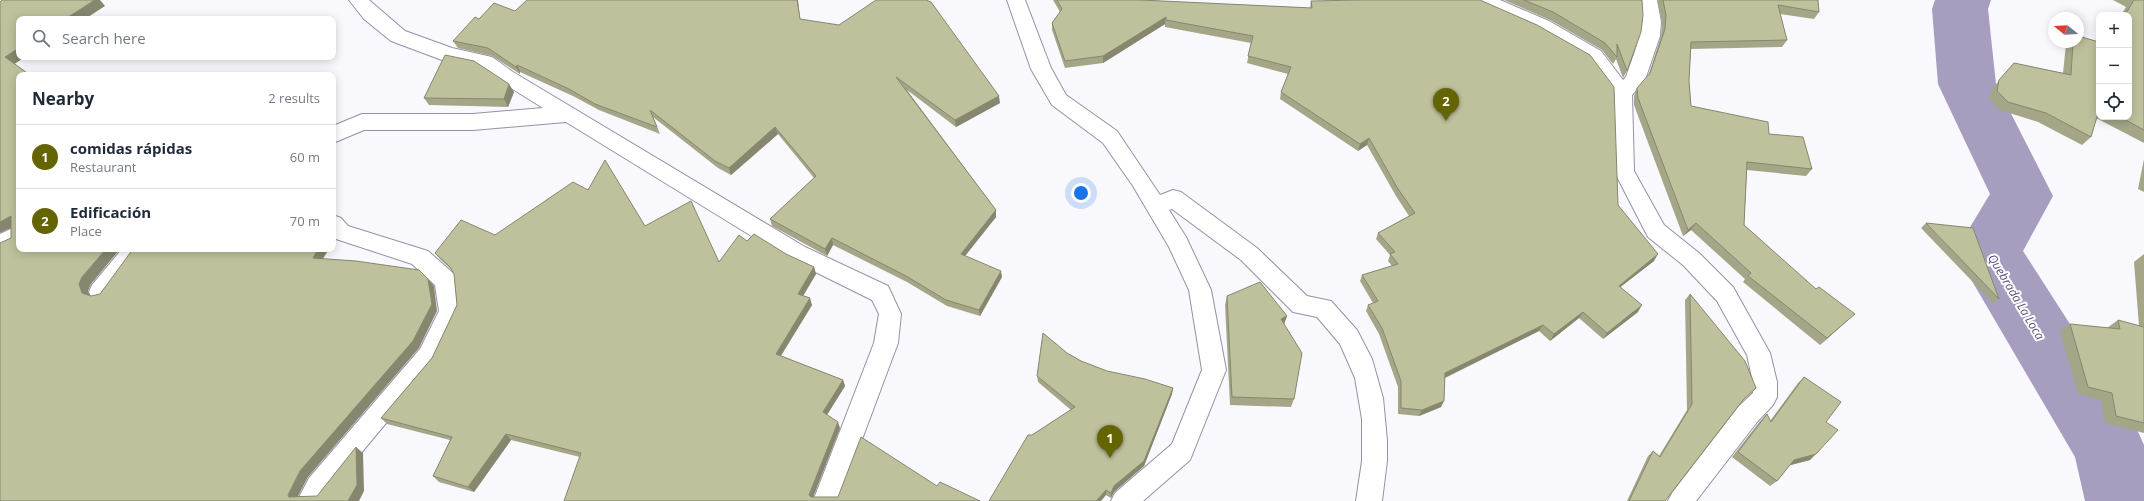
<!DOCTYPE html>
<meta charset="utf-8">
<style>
body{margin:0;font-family:"Open Sans",sans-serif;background:#f2f2f3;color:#1f2937}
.controls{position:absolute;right:12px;top:12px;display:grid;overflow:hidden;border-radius:8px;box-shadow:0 2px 10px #0003}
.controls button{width:36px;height:36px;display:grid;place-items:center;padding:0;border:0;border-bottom:1px solid #e0e1e3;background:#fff;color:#1f2937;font:20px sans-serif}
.compass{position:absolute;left:2048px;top:12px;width:36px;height:36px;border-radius:50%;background:#fff;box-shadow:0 2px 10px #0003;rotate:288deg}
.you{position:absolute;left:1081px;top:193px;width:14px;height:14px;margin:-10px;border:3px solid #fff;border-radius:50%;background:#1a73e8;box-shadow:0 0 0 6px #1a73e833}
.badge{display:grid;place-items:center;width:26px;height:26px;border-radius:50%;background:#646500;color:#fff;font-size:13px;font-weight:700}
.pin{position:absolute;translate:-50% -33px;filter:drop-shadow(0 1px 2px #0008)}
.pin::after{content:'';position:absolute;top:21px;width:14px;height:12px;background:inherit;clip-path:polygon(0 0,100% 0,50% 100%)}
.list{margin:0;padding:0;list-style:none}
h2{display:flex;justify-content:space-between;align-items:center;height:52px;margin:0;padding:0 16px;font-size:17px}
h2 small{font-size:13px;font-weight:400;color:#747a83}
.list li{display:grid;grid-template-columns:26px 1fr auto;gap:12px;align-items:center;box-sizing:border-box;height:64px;padding:0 16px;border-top:1px solid #e0e1e3}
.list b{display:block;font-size:15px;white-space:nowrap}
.list p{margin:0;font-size:13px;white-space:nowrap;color:#747a83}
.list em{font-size:13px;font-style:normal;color:#747a83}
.icon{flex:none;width:22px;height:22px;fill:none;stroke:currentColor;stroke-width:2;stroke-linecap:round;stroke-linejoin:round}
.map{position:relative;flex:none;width:2144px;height:501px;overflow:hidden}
.search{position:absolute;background:#fff;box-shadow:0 2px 10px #0003;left:16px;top:16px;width:320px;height:44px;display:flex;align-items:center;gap:10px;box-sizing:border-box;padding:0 14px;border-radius:8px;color:#747a83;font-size:15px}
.panel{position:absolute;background:#fff;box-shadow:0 2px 10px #0003;left:16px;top:72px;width:320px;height:180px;border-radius:8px}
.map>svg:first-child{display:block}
</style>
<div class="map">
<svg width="2144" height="501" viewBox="0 0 2144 501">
<rect width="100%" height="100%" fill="#f9f8fd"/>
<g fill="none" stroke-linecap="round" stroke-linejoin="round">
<polygon fill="#a79dbf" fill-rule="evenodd" points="1935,0 1991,0 1988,9 1996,84 2053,196 2023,251 2135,425 2144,445 2144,501 2085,501 2075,457 1955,252 1990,194 1938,84 1932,9"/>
<g stroke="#9690a6" stroke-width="2">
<g id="minor">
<polygon points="349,0 369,0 405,31 452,48 492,57 513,72 805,247 888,286 901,314 898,343 839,501 813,501 874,343 879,314 872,300 789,259 566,122 473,130 364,130 333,143 333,126 362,114 473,114 543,108 479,68 442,60 391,41 364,19"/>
<polygon points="1007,0 1025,0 1051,68 1066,95 1117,131 1160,195 1173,190 1181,192 1257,248 1307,296 1331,301 1357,330 1372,359 1383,398 1387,440 1387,461 1382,501 1356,501 1362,461 1362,419 1355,378 1340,344 1317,317 1293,312 1241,260 1172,209 1169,210 1186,237 1211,290 1226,370 1190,460 1143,501 1111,501 1115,493 1172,444 1202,370 1189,290 1169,247 1133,186 1103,143 1052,105 1031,69"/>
<path d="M1474,0h26l49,21 52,30 22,29 3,-3c11,-32 17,-42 13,-77h18l4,22 -1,14 -15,44 -13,15 2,76 30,54 35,28 34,34 37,66 7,29v15l-4,8 -16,17 -61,79h-28l4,-8 67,-87 14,-13v-11l-6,-27 -30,-54 -34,-36 -35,-28 -34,-66 -2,-77 -25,-33 -52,-30 -59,-26z"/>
<polygon points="333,215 341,218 348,226 428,251 454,274 457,281 461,311 436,363 327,494 323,501 297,501 309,478 420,349 439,311 435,285 412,264 333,238"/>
<polygon points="19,225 19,244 0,253 0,234"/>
<polygon points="122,249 146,249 108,299 100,301 92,299 89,292 92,285"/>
</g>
</g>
<use href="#minor" fill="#fff" fill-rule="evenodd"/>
</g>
<g fill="#a4a687">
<polygon points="1053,0 1141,0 1310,8 1311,1 1618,205 1654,261 1620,287 1638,312 1603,339 1579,318 1550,341 1539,331 1445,378 1441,407 1419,416 1398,414 1398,387 1379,334 1366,311 1368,305 1373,303 1360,281 1362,275 1392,266 1388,261 1390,255 1376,239 1378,233 1409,216 1396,196 1367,145 1358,151 1280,99 1281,92 1288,74 1247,63 1251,43 1165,27 1165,24 1103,63 1065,68 1052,30 1052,23 1060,12"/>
<polygon points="1504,0 1642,0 1627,71 1623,78 1616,59 1613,64 1602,50 1550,20"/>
<polygon points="1657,0 1818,0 1819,12 1814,19 1780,14 1787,40 1782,47 1691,49 1689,81 1691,106 1769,134 1812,169 1806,176 1747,170 1744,225 1848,320 1820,345 1743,282 1745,279 1691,230 1683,236 1634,105 1634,96 1637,88 1648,77 1661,36 1662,22"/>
<polygon points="2113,0 2144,0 2144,143 2096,118 2091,137 2082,145 2038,122 2000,110 1989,99 1992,89 2014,63 2063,73 2066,44 2067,42 2099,42 2099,117 2129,117 2129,15 2121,15 2126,7"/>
<polygon points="515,11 801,19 1000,103 956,127 907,90 996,210 996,217 965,256 1002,277 980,316 947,306 907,282 833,245 827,256 772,226 770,219 814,178 778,134 731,175 718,168 653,117 660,134 599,110 573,96 520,72 520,74 492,56 458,48 453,41 479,19"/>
<polygon points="514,92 508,107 429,105 424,98"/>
<polygon points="2144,159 2144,192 2138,189"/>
<polygon points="1926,223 1999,299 1993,303 1921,228"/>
<polygon points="645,226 719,262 747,241 786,254 814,267 816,274 803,296 812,305 781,356 843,380 845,386 827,415 840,428 813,497 838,497 937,486 980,501 564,501 580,457 511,440 474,492 439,482 433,476 450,440 387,424 381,418 432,358 457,305 454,274 452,270 440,259 435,253 495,235"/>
<polygon points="2144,254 2144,433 2105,423 2101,400 2078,394 2060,331 2070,324 2107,328 2118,320 2139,326 2134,262"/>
<polygon points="1690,294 1756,388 1742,401 1665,501 1627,501 1648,456 1653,451 1659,456 1687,410 1685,300"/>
<polygon points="1227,296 1287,316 1284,324 1294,399 1291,407 1230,405 1225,305"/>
<polygon points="1067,353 1081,361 1107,371 1173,388 1172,394 1144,466 1114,492 1111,498 1106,495 1032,435 1071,410 1038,382 1037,376"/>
<polygon points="1804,377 1826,422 1810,460 1790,465 1777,481 1770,486 1732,457 1761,420 1767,414 1770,421 1798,383"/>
</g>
<g fill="#86876e">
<polygon points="95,0 100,0 105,6 85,19 65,19"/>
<polygon points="797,0 798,0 801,26 800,19"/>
<polygon points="1166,17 1165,24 1103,63 1103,56"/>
<polygon points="19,48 19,57 25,57 13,65 5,57"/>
<polygon points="517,65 520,72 520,74 516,67"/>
<polygon points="509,84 514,92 508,107 504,99"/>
<polygon points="999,96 1000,103 956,127 955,120"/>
<polygon points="775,127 778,134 731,175 729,168"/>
<polygon points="1369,138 1367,145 1358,151 1360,144"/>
<polygon points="996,210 996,217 961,261 961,254"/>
<polygon points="11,216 19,224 0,233 0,222"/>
<polygon points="1696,223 1691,230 1683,236 1688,230"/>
<polygon points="832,238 833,245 827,256 825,249"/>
<polygon points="106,249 120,249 91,284 88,291 91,300 82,293 79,284 82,277"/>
<polygon points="318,249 329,249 319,265 313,258"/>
<polygon points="1658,254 1654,261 1614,292 1619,286"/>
<polygon points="814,267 816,274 800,301 798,294"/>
<polygon points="1001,271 1002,277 980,316 979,310"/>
<polygon points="428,279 434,286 437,311 419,348 308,477 296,500 289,497 288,495 300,471"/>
<polygon points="810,298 812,305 778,360 776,354"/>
<polygon points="1642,305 1638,312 1603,339 1607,333"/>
<polygon points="1583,312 1579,318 1550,341 1554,334"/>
<polygon points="1855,314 1848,320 1820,345 1827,338"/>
<polygon points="1287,316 1284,324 1278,327 1281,319"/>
<polygon points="1543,325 1539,331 1442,379 1445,373"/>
<polygon points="843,380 845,386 825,418 823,412"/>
<polygon points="1173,388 1172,394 1144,466 1114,492 1111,498 1111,493 1114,486"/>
<polygon points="1444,401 1441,407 1419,416 1422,410"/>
<polygon points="838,422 840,428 812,500 809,495"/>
<polygon points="506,434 511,440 474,492 468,487"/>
<polygon points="356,447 363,453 364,491 359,501 348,501"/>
<polygon points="1816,454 1810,460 1787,466 1794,460"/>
<polygon points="1106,490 1106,495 1101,501 1096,501"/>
</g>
<g fill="#bfc19d" stroke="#86876e">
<polygon points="2,0 95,0 65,19 19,19 19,48 5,57 30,75 19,75 19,249 106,249 82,277 79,284 82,293 91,296 100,294 133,249 318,249 313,258 356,261 419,270 428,279 432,304 413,341 300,471 288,495 289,497 317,496 356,447 357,485 348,501 0,501 0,243 11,238 11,216 0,222 0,2"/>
<polygon points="527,0 797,0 800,19 839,25 876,0 926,0 931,2 999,96 955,120 896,77 996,210 961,254 1001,271 979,310 946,300 906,276 832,238 825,249 770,219 816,176 775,127 729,168 715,161 650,110 657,127 595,104 569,89 517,65 516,67 488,48 453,41 475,17 479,19 494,3 515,11"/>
<polygon points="1057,0 1141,0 1312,8 1311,1 1360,0 1480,0 1537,25 1590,55 1614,87 1618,205 1658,254 1619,286 1642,305 1607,333 1583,312 1554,334 1543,325 1445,373 1444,401 1422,410 1401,408 1401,381 1382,328 1368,305 1378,301 1362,275 1398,264 1390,254 1395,252 1378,233 1415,213 1398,189 1369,138 1360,144 1281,92 1291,67 1248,56 1253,36 1166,20 1166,17 1103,56 1065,61 1052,23 1062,9"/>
<polygon points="1524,0 1642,0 1643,15 1641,32 1627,71 1617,44 1617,57 1605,43 1553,12"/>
<polygon points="1663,0 1818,0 1819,12 1778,5 1787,40 1691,42 1689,81 1691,106 1768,122 1769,134 1803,137 1812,169 1747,162 1744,225 1816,289 1819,287 1855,314 1827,338 1748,276 1751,273 1696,223 1688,230 1638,98 1637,88 1650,73 1665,29 1666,15"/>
<polygon points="2134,0 2144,0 2144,130 2120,117 2129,117 2129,15 2125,15"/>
<polygon points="2078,36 2099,42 2099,110 2091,137 2046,113 2008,102 1997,91 1999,80 2014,63 2071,75 2073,42 2078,42"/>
<polygon points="445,55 474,61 509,84 504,99 424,98"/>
<polygon points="605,160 645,226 691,201 719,262 739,235 747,241 754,234 786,254 814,267 798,294 810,298 776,354 843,380 823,412 838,422 809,495 811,497 838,497 861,437 937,486 940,482 980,501 564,501 581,453 506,434 468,487 433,476 452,437 381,418 432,358 457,305 454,274 450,267 435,253 461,220 495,235 573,182 588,190"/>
<polygon points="1926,223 1973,228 1999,299"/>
<polygon points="1260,282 1287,316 1281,319 1302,353 1294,399 1232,397 1227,296"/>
<polygon points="1690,294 1745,361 1756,388 1743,400 1665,501 1629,501 1653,451 1660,457 1692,404"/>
<polygon points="2118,320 2144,327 2144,423 2116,416 2112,393 2088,387 2070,324 2120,329"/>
<polygon points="1043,333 1067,353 1081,361 1107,371 1145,379 1173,388 1144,461 1114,486 1111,493 1106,490 1096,501 989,501 1028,435 1032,435 1075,407 1037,376"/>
<polygon points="1804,377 1841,402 1826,422 1838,430 1816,454 1794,460 1777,481 1738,452 1767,414 1771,422"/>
</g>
<g text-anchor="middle" stroke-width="4" stroke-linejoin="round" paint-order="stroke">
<g font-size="12" font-style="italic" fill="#5c4c7d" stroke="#fff">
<text transform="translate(2016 297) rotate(59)" y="4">Quebrada La Loca</text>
</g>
</g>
</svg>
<div class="controls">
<button>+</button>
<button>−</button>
<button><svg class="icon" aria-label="locate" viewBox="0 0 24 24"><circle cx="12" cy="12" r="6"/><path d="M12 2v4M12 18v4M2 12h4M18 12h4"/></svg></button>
</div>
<svg class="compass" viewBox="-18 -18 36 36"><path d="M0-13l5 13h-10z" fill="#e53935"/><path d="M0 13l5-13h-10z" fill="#747a83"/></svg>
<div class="you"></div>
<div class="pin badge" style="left:1110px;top:458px">1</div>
<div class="pin badge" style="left:1446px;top:121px">2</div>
<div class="search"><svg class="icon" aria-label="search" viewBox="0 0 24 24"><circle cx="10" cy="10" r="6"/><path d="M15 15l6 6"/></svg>Search here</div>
<section class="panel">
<h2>Nearby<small>2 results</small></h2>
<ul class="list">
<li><span class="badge">1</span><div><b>comidas rápidas</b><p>Restaurant</p></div><em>60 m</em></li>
<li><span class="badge">2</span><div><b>Edificación</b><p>Place</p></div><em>70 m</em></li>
</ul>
</section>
</div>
